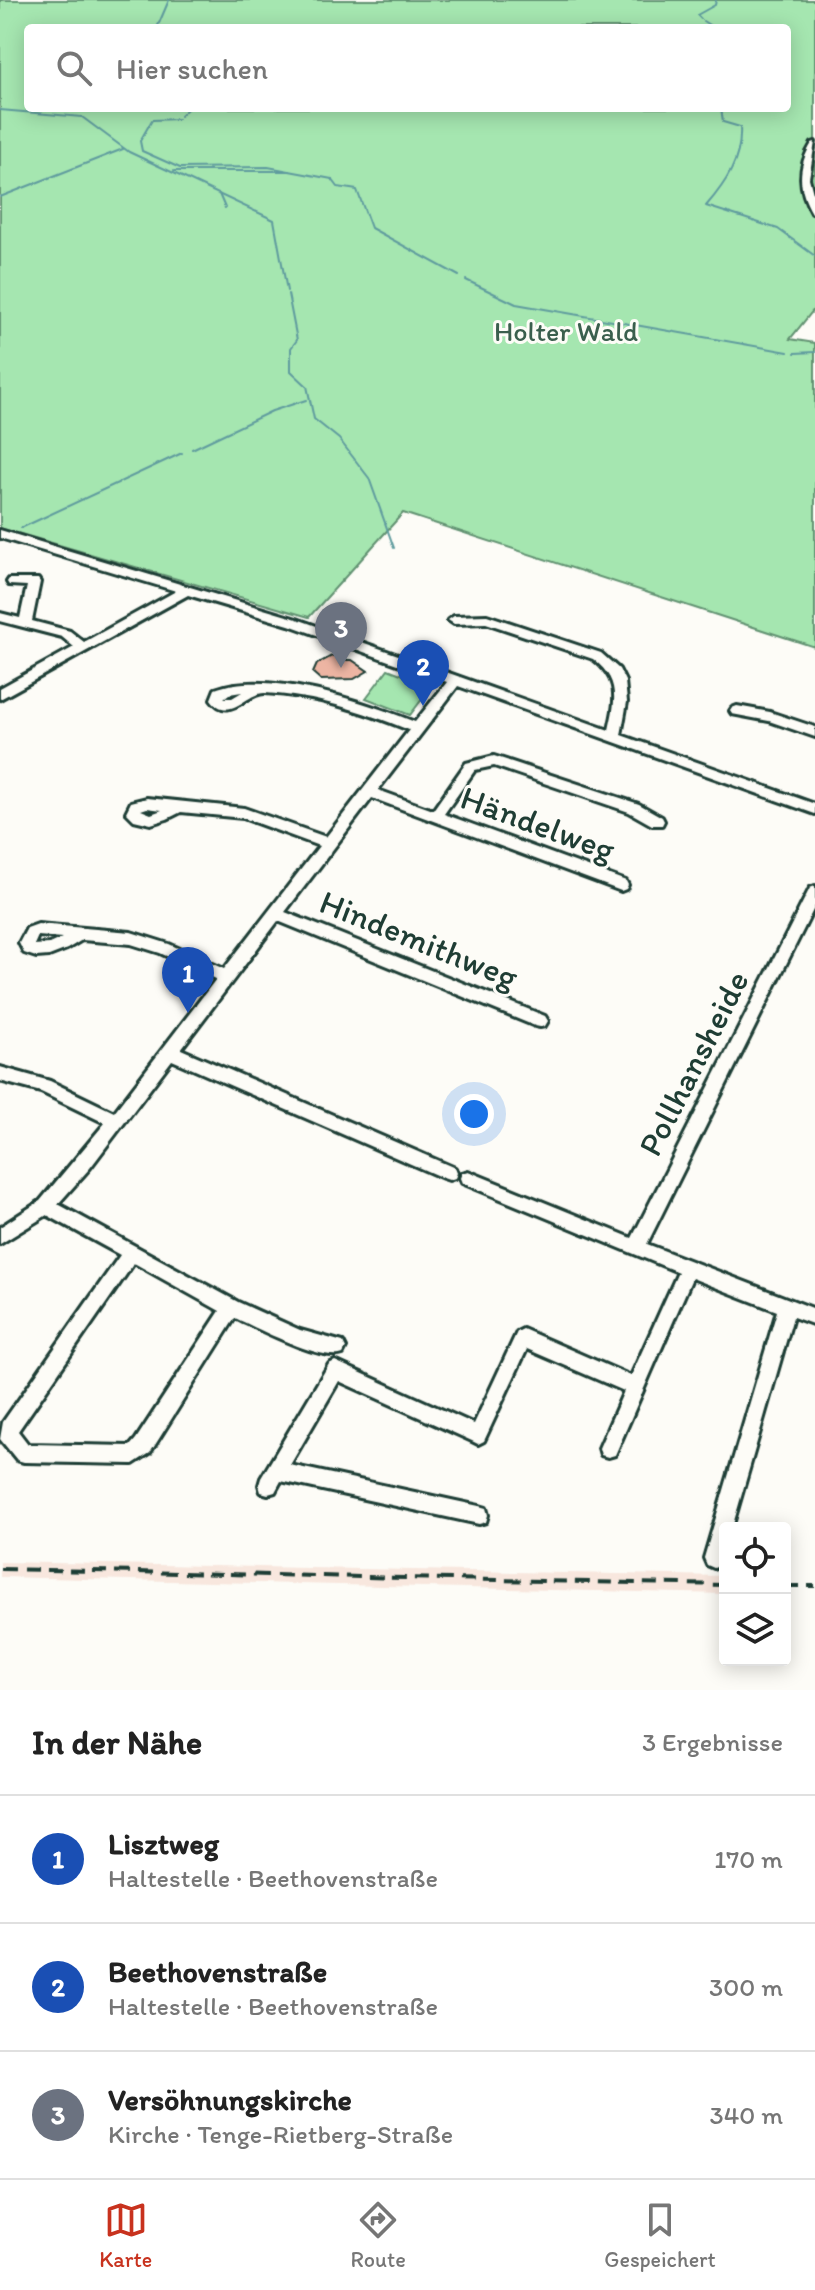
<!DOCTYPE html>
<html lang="de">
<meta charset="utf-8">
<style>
body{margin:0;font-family:Itim,sans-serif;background:#f2f2f2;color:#222}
.controls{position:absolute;right:24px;bottom:24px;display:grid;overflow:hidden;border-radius:8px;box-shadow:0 4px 20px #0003}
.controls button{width:72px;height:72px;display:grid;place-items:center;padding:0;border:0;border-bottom:2px solid #e0e0e0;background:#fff;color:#222;font:40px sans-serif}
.you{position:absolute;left:474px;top:1114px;width:28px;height:28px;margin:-20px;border:6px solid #fff;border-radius:50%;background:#1a73e8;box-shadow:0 0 0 12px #1a73e833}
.badge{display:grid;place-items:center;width:52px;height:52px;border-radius:50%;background:#c8321e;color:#fff;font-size:26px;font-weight:700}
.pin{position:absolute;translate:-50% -66px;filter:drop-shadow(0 2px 4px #0008)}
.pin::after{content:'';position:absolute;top:42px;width:28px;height:24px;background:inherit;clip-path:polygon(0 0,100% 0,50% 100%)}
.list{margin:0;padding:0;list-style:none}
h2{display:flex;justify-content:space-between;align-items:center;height:104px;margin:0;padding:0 32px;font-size:34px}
h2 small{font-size:26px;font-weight:400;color:#767676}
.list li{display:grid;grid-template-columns:52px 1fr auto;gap:24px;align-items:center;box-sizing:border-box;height:128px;padding:0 32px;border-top:2px solid #e0e0e0}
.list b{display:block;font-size:30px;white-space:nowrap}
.list p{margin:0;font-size:26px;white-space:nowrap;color:#767676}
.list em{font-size:26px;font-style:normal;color:#767676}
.icon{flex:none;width:44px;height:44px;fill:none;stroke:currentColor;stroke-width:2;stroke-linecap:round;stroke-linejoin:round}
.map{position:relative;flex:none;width:815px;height:1690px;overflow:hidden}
.search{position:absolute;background:#fff;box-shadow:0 4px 20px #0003;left:24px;right:24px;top:24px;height:88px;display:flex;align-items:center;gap:20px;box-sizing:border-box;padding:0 28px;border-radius:8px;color:#767676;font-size:30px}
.sheet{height:488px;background:#fff}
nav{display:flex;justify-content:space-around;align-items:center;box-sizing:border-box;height:112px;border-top:2px solid #e0e0e0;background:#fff;font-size:22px;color:#767676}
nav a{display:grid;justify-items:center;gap:4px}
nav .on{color:#c8321e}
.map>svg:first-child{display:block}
</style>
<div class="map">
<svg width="815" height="1690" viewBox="0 0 815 1690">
<rect width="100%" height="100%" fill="#fdfcf7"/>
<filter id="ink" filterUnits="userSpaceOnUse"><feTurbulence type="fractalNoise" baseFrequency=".0125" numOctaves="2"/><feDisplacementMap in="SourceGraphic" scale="16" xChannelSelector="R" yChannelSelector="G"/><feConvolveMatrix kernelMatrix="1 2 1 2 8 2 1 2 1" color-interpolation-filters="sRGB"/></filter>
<g filter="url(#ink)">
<polygon fill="#f8e7de" points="0,1562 725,1576 725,1594 0,1577"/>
<g fill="#a5e6b0" stroke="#629272" stroke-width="2" fill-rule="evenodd">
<path d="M0,0h815v308l-25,31 25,4v304l-412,-134 -94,104 -309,-89zM28,28h759v80h-759z"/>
<polygon points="388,669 432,686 410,715 366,698"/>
</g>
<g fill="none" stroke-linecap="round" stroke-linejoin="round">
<g stroke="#5f9b9e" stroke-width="2">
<polyline points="701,19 697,15 715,5 716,0"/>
<polyline points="703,21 714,28"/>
<polyline points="157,28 169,0"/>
<path d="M721,108l2,14 17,5c2,32 -14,56 -34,79l72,23 37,27"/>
<polyline points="0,110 82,117 129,152 274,220 287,291"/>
<polyline points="180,116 188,108"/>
<polyline points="178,119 152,120 140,141 142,151 180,168 268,167 332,179 338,187 357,190 371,228 459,276"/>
<polyline points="174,171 290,171"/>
<polyline points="219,194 225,208"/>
<polyline points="0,197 123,149"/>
<polyline points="466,280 516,304 788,352"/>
<polyline points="288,294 297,340 291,348 291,371 307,386 314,419 339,439 369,478 394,548"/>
<polyline points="795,353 815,352"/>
<polyline points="192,449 272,411 306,400"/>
<polyline points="21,528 182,453"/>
</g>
</g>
<polygon fill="#edb5a3" stroke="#1f3d34" stroke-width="2" points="339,652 340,660 352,660 368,671 354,679 321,680 313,673 317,664"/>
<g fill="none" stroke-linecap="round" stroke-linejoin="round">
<g stroke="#1f3d34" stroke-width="6">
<g id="minor">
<path d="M815,142l-6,36 6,23v13l-3,-1c-14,-24 -15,-46 0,-70z"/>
<path d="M0,530l297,89 312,111c7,-31 11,-50 -16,-71l-107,-36 -32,1 -6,-4 6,-4 33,-1 114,38 18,16 6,12 2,21 -6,33 194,69v10l-357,-128 -80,104 55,20 33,-47 28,-7 145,48 23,13 2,4 -2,4h-10l-23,-13 -135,-46 -19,4 -31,44 182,67 2,4 -2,4 -5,2 -249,-93 -87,114 260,104 3,5 -3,5 -5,1 -5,-1 -257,-105 -97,128 274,119 2,5 -2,5 -6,2 -6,-2 -271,-118 -82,108 -32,36 180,98 62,28 43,12 3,6 -3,6c-21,8 -86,-26 -108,-36l-85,135 -17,11 -109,-2 -7,-2 -17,-21 3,-17 117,-167 -73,-40 -47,29v-17l40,-26 65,-78 -64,-31 -41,-11v-14l50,14 64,31 102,-133 -56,-26 -29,-9 -49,-4 -15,9 -18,7 -13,1 -12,-4 -5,-10 8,-15 11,-4 93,8 38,12 55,25 95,-123 -76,-28 -62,-6 -14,7 -16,5 -17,-4 -8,-8 5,-10 16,-4 97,10 82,29 83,-107c-47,-19 -93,-34 -144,-37 -18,-1 -36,31 -54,6l4,-10c53,-20 150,13 200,33l32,-40 -158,-57 -101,-30 -188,104v-11l74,-41 -12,-10 -62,-16v-8l20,5 7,-32 -18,-1 -2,-3 2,-3h29l2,3 -8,39 38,10 14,11 92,-51 -176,-53zM242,692l-10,6h-8l5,-4zM147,808l15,2 -11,4 -10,-4zM38,936l24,2 -13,6 -15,1zM134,1263l86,48 -84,128 -6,7 -102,-2 -10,-13z"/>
<polygon points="737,706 770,712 815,727 815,737 769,721 732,714 730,711 732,708"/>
<polygon points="815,886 815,906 647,1244 815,1309 815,1325 793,1317 732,1528 725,1528 725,1553 721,1565 714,1568 707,1565 704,1558 777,1311 692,1278 615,1455 608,1457 601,1455 599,1448 624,1391 527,1349 484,1441 478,1444 472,1441 339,1381 290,1465 479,1506 486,1508 488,1515 486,1522 479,1524 281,1481 275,1492 268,1494 261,1492 259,1485 261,1478 329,1364 335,1361 474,1424 517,1332 523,1329 631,1376 678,1272 462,1183 460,1178 462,1173 468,1171 632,1238 808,892 810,888"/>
</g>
</g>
<use href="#minor" fill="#fdfcf7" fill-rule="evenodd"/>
<g stroke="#1f3d34" stroke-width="4" stroke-dasharray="15 8" stroke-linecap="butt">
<polyline points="0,1569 725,1585"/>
<polyline points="785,1586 815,1586"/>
</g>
</g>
</g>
<g text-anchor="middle" stroke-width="6" stroke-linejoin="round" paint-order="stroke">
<g font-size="28" fill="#3a5f4d" stroke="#fdfcf7">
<text x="566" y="341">Holter Wald</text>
</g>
<g font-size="34" fill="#1f3d34" stroke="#fdfcf7">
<text transform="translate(538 823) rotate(20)" y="12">Händelweg</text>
<text transform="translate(419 939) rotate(22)" y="12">Hindemithweg</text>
<text transform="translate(693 1063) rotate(-63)" y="12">Pollhansheide</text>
</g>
</g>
</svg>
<div class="controls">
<button><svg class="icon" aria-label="locate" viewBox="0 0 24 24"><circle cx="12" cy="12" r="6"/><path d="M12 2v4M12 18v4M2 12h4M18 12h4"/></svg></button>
<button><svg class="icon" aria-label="layers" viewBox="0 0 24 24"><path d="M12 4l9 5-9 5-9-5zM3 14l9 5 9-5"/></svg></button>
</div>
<div class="you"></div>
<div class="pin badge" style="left:188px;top:1013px;background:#1a4fb4">1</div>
<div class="pin badge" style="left:423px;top:706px;background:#1a4fb4">2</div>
<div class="pin badge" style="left:341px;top:668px;background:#6b7280">3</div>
<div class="search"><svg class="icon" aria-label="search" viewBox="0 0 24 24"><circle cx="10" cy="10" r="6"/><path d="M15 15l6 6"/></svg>Hier suchen</div>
</div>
<section class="sheet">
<h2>In der Nähe<small>3 Ergebnisse</small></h2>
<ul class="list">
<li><span class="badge" style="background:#1a4fb4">1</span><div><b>Lisztweg</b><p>Haltestelle · Beethovenstraße</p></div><em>170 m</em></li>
<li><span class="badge" style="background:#1a4fb4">2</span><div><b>Beethovenstraße</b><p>Haltestelle · Beethovenstraße</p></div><em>300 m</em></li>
<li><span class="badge" style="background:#6b7280">3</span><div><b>Versöhnungskirche</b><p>Kirche · Tenge-Rietberg-Straße</p></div><em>340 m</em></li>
</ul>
</section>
<nav>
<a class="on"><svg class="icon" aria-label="map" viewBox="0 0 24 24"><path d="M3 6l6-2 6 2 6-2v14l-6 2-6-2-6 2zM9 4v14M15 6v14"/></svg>Karte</a>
<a><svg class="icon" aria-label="directions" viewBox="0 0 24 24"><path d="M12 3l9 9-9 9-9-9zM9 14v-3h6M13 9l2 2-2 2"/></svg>Route</a>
<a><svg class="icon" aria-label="saved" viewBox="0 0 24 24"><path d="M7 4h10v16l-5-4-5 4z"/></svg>Gespeichert</a>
</nav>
